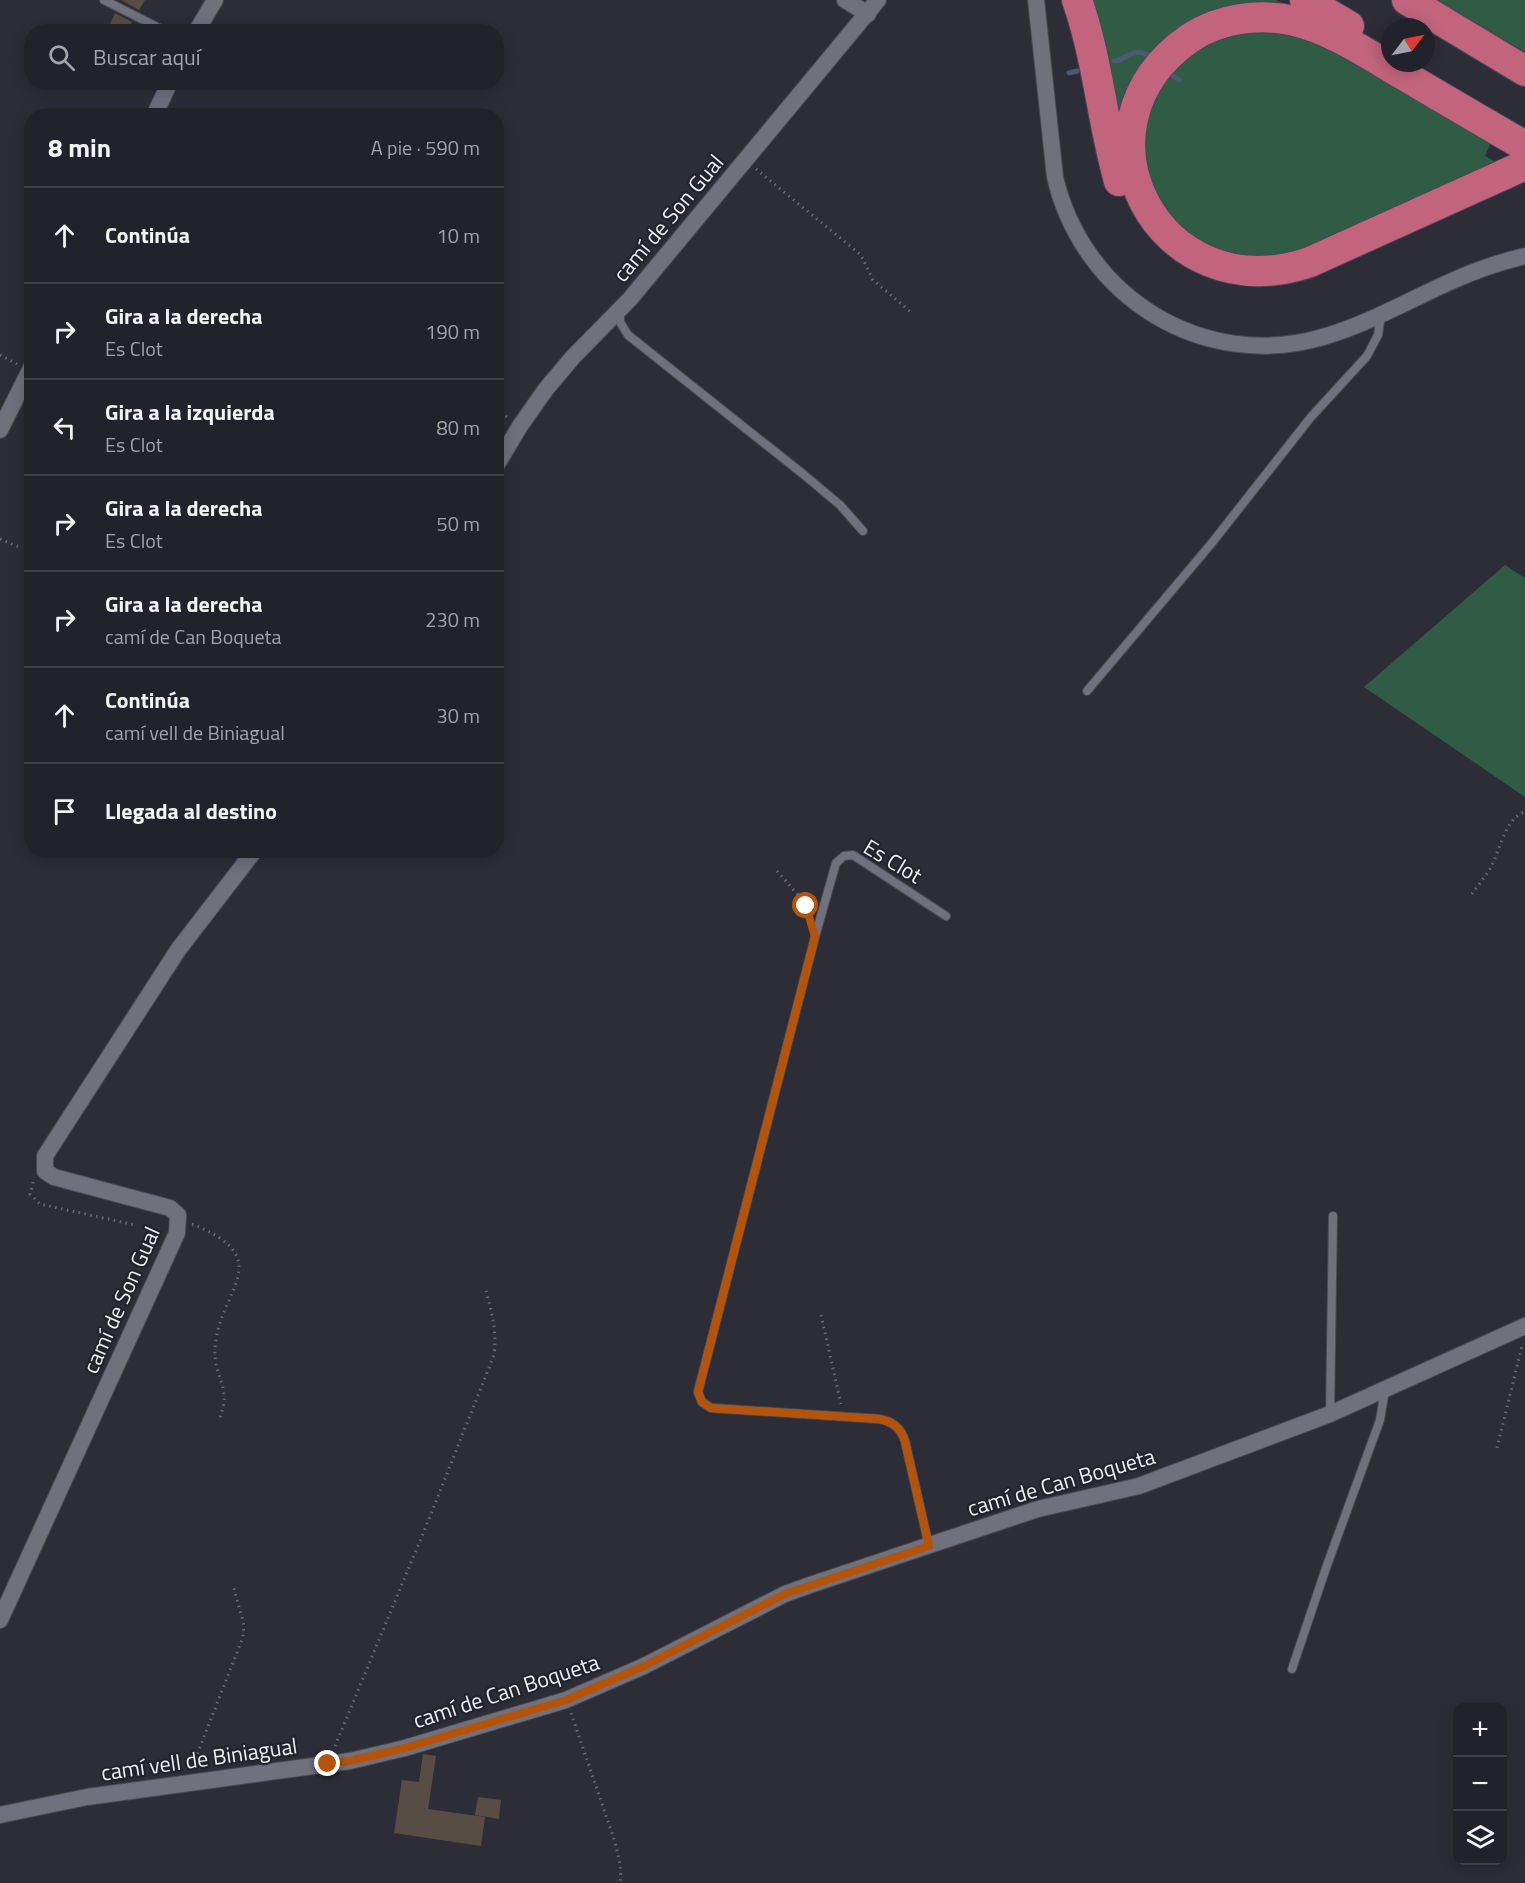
<!DOCTYPE html>
<html lang="es">
<meta charset="utf-8">
<style>
body{margin:0;font-family:"Titillium Web",sans-serif;background:#2e2f36;color:#f1f3f6}
.controls{position:absolute;right:18px;bottom:18px;display:grid;overflow:hidden;border-radius:12px;box-shadow:0 3px 15px #0003}
.controls button{width:54px;height:54px;display:grid;place-items:center;padding:0;border:0;border-bottom:2px solid #3f3f47;background:#22222a;color:#f1f3f6;font:30px sans-serif}
.compass{position:absolute;left:1381px;top:18px;width:54px;height:54px;border-radius:50%;background:#22222a;box-shadow:0 3px 15px #0003;rotate:58deg}
.stop{position:absolute;width:18px;height:18px;margin:-14px;border:4px solid #b45309;border-radius:50%;background:#fff}
.stop.end{background:#b45309;border-color:#fff;box-shadow:0 2px 6px #0008}
.list{margin:0;padding:0;list-style:none}
h2{display:flex;justify-content:space-between;align-items:center;height:78px;margin:0;padding:0 24px;font-size:26px}
h2 small{font-size:20px;font-weight:400;color:#a2a4a8}
.list li{display:grid;grid-template-columns:39px 1fr auto;gap:18px;align-items:center;box-sizing:border-box;height:96px;padding:0 24px;border-top:2px solid #3f3f47}
.list b{display:block;font-size:22px;white-space:nowrap}
.list p{margin:0;font-size:20px;white-space:nowrap;color:#a2a4a8}
.list em{font-size:20px;font-style:normal;color:#a2a4a8}
.icon{flex:none;width:33px;height:33px;fill:none;stroke:currentColor;stroke-width:2;stroke-linecap:round;stroke-linejoin:round}
.map{position:relative;flex:none;width:1525px;height:1883px;overflow:hidden}
.search{position:absolute;background:#22222a;box-shadow:0 3px 15px #0003;left:24px;top:24px;width:480px;height:66px;display:flex;align-items:center;gap:15px;box-sizing:border-box;padding:0 21px;border-radius:24px;color:#a2a4a8;font-size:22px}
.panel{position:absolute;background:#22222a;box-shadow:0 3px 15px #0003;left:24px;top:108px;width:480px;height:750px;border-radius:24px}
.map>svg:first-child{display:block}
</style>
<div class="map">
<svg width="1525" height="1883" viewBox="0 0 1525 1883">
<rect width="100%" height="100%" fill="#2d2d38"/>
<g fill="#305b45">
<polygon points="1089,0 1276,0 1291,8 1228,11 1122,133"/>
<polygon points="1437,0 1525,0 1525,52"/>
<polygon points="1272,30 1316,41 1491,142 1485,156 1501,165 1320,249 1255,264 1186,239 1150,183 1143,143 1152,101 1176,64 1223,35"/>
<polygon points="1505,565 1525,578 1525,797 1364,687"/>
</g>
<g fill="none" stroke-linecap="round" stroke-linejoin="round">
<g stroke="#4c5a71" stroke-width="5">
<path d="M1114,61c14,-2 19,-14 34,-6"/>
<polyline points="1069,73 1077,71"/>
<polyline points="1172,75 1179,80"/>
</g>
</g>
<g fill="#574d44">
<polygon points="121,0 145,0 139,10"/>
<polygon points="115,13 132,22 127,32 106,32"/>
<polygon points="423,1754 436,1756 428,1809 485,1817 481,1846 394,1833 402,1780 419,1782"/>
<polygon points="478,1797 501,1800 499,1819 475,1815"/>
</g>
<g fill="none" stroke-linecap="round" stroke-linejoin="round">
<g stroke="#494952" stroke-width="10">
<g id="lane">
<polyline points="104,0 167,32"/>
<polyline points="620,311 620,322 628,335 803,474 840,505 863,531"/>
<polyline points="1087,691 1211,544 1311,417 1367,356 1378,335 1381,315"/>
<polyline points="1330,1414 1333,1216"/>
<path d="M929,1546l-24,-105c-4,-13 -13,-20 -26,-22l-168,-11 -9,-6 -4,-10 117,-455 21,-74 8,-7 9,-1 93,61"/>
<polyline points="1292,1669 1326,1568 1380,1420 1385,1390"/>
</g>
</g>
<g stroke="#494952" stroke-width="18">
<g id="street">
<polyline points="845,0 868,14"/>
<path d="M1036,0l19,177c28,120 148,195 268,160 45,-13 86,-37 129,-56 24,-11 48,-19 73,-25"/>
<polyline points="196,32 215,0"/>
<polyline points="154,116 170,82"/>
<polyline points="0,430 32,366"/>
<polyline points="496,466 520,426 546,389 573,357 630,299 878,0"/>
<polyline points="0,1620 177,1233 178,1215 170,1208 54,1177 45,1171 45,1156 178,950 255,850"/>
<polyline points="0,1815 87,1797 350,1761 405,1748 566,1700 644,1666 785,1594 810,1585 1038,1509 1139,1486 1330,1414 1525,1326"/>
</g>
</g>
<g stroke="#494952" stroke-width="32">
<g id="highway">
<path d="M1077,0c21,59 25,122 42,181"/>
<polyline points="1305,0 1349,26"/>
<polyline points="1407,0 1525,71"/>
<path d="M1525,146c-42,-24 -84,-49 -125,-73 -34,-20 -68,-43 -106,-52 -35,-8 -74,-3 -104,17 -128,88 -33,276 120,224l215,-97"/>
</g>
</g>
<g stroke="#6b6b75" stroke-width="3" stroke-dasharray="1.5 4.5" stroke-linecap="butt">
<polyline points="756,169 861,255 873,280 912,313"/>
<polyline points="0,355 17,364"/>
<polyline points="496,409 507,417"/>
<polyline points="0,539 22,548"/>
<polyline points="777,871 799,896 809,915"/>
<path d="M1472,894c6,-9 14,-18 19,-27 9,-17 14,-49 34,-55"/>
<polyline points="33,1182 30,1194 40,1204 135,1225"/>
<path d="M192,1224c88,35 26,67 23,124 -2,31 18,37 4,72"/>
<polyline points="821,1315 841,1404"/>
<polyline points="1497,1448 1522,1346"/>
<path d="M571,1713l43,126c4,15 8,29 6,44"/>
<path d="M335,1746l94,-227 65,-164c3,-23 -2,-42 -8,-64"/>
<polyline points="193,1765 243,1637 244,1625 233,1585"/>
</g>
<use href="#lane" stroke="#70717d" stroke-width="8"/>
<use href="#street" stroke="#70717d" stroke-width="16"/>
<use href="#highway" stroke="#c3647f" stroke-width="30"/>
</g>
<g fill="none" stroke-linecap="round" stroke-linejoin="round">
<path stroke="#b45309" stroke-width="8" d="M328,1764l22,-3 55,-13 161,-48 78,-34 141,-72 144,-48 -24,-105c-4,-13 -13,-20 -26,-22l-168,-11 -9,-6 -4,-10 117,-455 -9,-31"/>
</g>
<g text-anchor="middle" stroke-width="4.5" stroke-linejoin="round" paint-order="stroke">
<g font-size="22" fill="#eeeef5" stroke="#23232e">
<text transform="translate(668 218) rotate(-50)" y="8">camí de Son Gual</text>
<text transform="translate(893 861) rotate(31)" y="8">Es Clot</text>
<text transform="translate(121 1300) rotate(-66)" y="8">camí de Son Gual</text>
<text transform="translate(1061 1482) rotate(-16)" y="8">camí de Can Boqueta</text>
<text transform="translate(506 1691) rotate(-18)" y="8">camí de Can Boqueta</text>
<text transform="translate(199 1759) rotate(-8)" y="8">camí vell de Biniagual</text>
</g>
</g>
</svg>
<div class="controls">
<button>+</button>
<button>−</button>
<button><svg class="icon" aria-label="layers" viewBox="0 0 24 24"><path d="M12 4l9 5-9 5-9-5zM3 14l9 5 9-5"/></svg></button>
</div>
<svg class="compass" viewBox="-18 -18 36 36"><path d="M0-13l5 13h-10z" fill="#e53935"/><path d="M0 13l5-13h-10z" fill="#a2a4a8"/></svg>
<div class="stop" style="left:806px;top:906px"></div>
<div class="stop end" style="left:328px;top:1764px"></div>
<div class="search"><svg class="icon" aria-label="search" viewBox="0 0 24 24"><circle cx="10" cy="10" r="6"/><path d="M15 15l6 6"/></svg>Buscar aquí</div>
<section class="panel">
<h2>8 min<small>A pie · 590 m</small></h2>
<ul class="list">
<li><svg class="icon" aria-label="ahead" viewBox="0 0 24 24"><path d="M12 20V5M6 11l6-6 6 6"/></svg><div><b>Continúa</b></div><em>10 m</em></li>
<li><svg class="icon" aria-label="right" viewBox="0 0 24 24"><path d="M7 20v-9h11M14 6l5 5-5 5"/></svg><div><b>Gira a la derecha</b><p>Es Clot</p></div><em>190 m</em></li>
<li><svg class="icon" aria-label="left" viewBox="0 0 24 24"><path d="M17 20v-9H6M10 6l-5 5 5 5"/></svg><div><b>Gira a la izquierda</b><p>Es Clot</p></div><em>80 m</em></li>
<li><svg class="icon" aria-label="right" viewBox="0 0 24 24"><path d="M7 20v-9h11M14 6l5 5-5 5"/></svg><div><b>Gira a la derecha</b><p>Es Clot</p></div><em>50 m</em></li>
<li><svg class="icon" aria-label="right" viewBox="0 0 24 24"><path d="M7 20v-9h11M14 6l5 5-5 5"/></svg><div><b>Gira a la derecha</b><p>camí de Can Boqueta</p></div><em>230 m</em></li>
<li><svg class="icon" aria-label="ahead" viewBox="0 0 24 24"><path d="M12 20V5M6 11l6-6 6 6"/></svg><div><b>Continúa</b><p>camí vell de Biniagual</p></div><em>30 m</em></li>
<li><svg class="icon" aria-label="arrive" viewBox="0 0 24 24"><path d="M6 21V4h12l-3 4 3 4H6"/></svg><div><b>Llegada al destino</b></div></li>
</ul>
</section>
</div>
